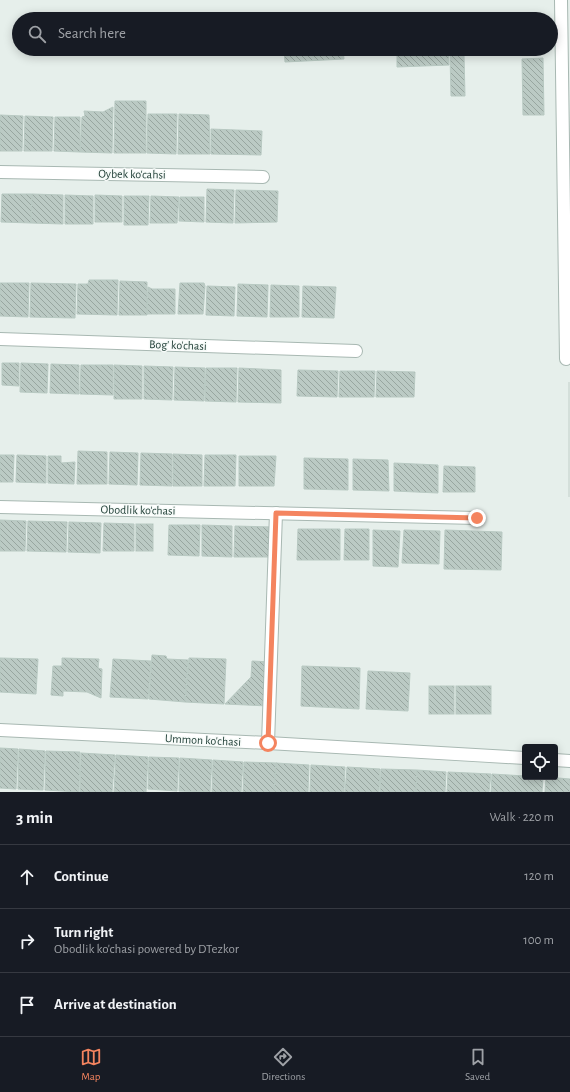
<!DOCTYPE html>
<meta charset="utf-8">
<style>
body{margin:0;font-family:"Alegreya Sans",sans-serif;background:#20242c;color:#f1f3f6}
.controls{position:absolute;right:12px;bottom:12px;display:grid;overflow:hidden;border-radius:4px;box-shadow:0 2px 10px #0003}
.controls button{width:36px;height:36px;display:grid;place-items:center;padding:0;border:0;border-bottom:1px solid #363941;background:#171b24;color:#f1f3f6;font:20px sans-serif}
.stop{position:absolute;width:12px;height:12px;margin:-9px;border:3px solid #f4845f;border-radius:50%;background:#fff}
.stop.end{background:#f4845f;border-color:#fff;box-shadow:0 1px 4px #0008}
.list{margin:0;padding:0;list-style:none}
h2{display:flex;justify-content:space-between;align-items:center;height:52px;margin:0;padding:0 16px;font-size:17px}
h2 small{font-size:13px;font-weight:400;color:#9ea1a6}
.list li{display:grid;grid-template-columns:26px 1fr auto;gap:12px;align-items:center;box-sizing:border-box;height:64px;padding:0 16px;border-top:1px solid #363941}
.list b{display:block;font-size:15px;white-space:nowrap}
.list p{margin:0;font-size:13px;white-space:nowrap;color:#9ea1a6}
.list em{font-size:13px;font-style:normal;color:#9ea1a6}
.icon{flex:none;width:22px;height:22px;fill:none;stroke:currentColor;stroke-width:2;stroke-linecap:round;stroke-linejoin:round}
.map{position:relative;flex:none;width:570px;height:792px;overflow:hidden}
.search{position:absolute;background:#171b24;box-shadow:0 2px 10px #0003;left:12px;right:12px;top:12px;height:44px;display:flex;align-items:center;gap:10px;box-sizing:border-box;padding:0 14px;border-radius:22px;color:#9ea1a6;font-size:15px}
.sheet{height:244px;background:#171b24}
nav{display:flex;justify-content:space-around;align-items:center;box-sizing:border-box;height:56px;border-top:1px solid #363941;background:#171b24;font-size:11px;color:#9ea1a6}
nav a{display:grid;justify-items:center;gap:2px}
nav .on{color:#f4845f}
.map>svg:first-child{display:block}
</style>
<div class="map">
<svg width="570" height="792" viewBox="0 0 570 792">
<defs>
<pattern id="building-back-hatch" width="6" height="6" patternUnits="userSpaceOnUse"><rect width="6" height="6" fill="#bbcac4"/><path d="M-1 5l2 2M0 0l6 6M5-1l2 2" fill="none" stroke="#98a6a0"/></pattern>
</defs>
<rect width="100%" height="100%" fill="#e6efeb"/>
<rect fill="#d4dfda" x="568" y="382" width="2" height="115"/>
<g fill="url(#building-back-hatch)" stroke="#b8c9c2">
<polygon points="284,49 343,49 344,59 285,62"/>
<polygon points="397,49 448,49 449,65 397,67"/>
<polygon points="462,49 542,49 542,50 462,52"/>
<polygon points="450,55 464,55 465,96 451,96"/>
<polygon points="543,58 544,115 523,115 522,59"/>
<polygon points="115,101 146,101 146,153 114,153"/>
<polygon points="113,107 112,153 80,152 82,117 85,116 84,111 103,112"/>
<polygon points="148,114 177,114 176,154 147,153"/>
<polygon points="179,114 209,115 210,154 178,154"/>
<polygon points="0,115 23,116 22,151 0,151"/>
<polygon points="25,116 53,117 52,151 24,151"/>
<polygon points="55,117 80,117 80,152 54,151"/>
<polygon points="211,129 262,131 261,155 211,154"/>
<polygon points="207,189 234,190 233,223 206,222"/>
<polygon points="236,190 278,191 277,222 235,223"/>
<polygon points="2,194 32,194 31,223 1,222"/>
<polygon points="32,194 63,195 63,224 31,223"/>
<polygon points="65,195 93,196 93,224 65,224"/>
<polygon points="95,195 122,196 122,222 95,222"/>
<polygon points="124,196 149,196 148,225 124,225"/>
<polygon points="151,196 179,197 177,223 150,223"/>
<polygon points="180,197 204,197 204,222 179,221"/>
<polygon points="89,280 118,280 117,315 77,314 78,284 88,284"/>
<polygon points="120,281 147,282 147,315 119,315"/>
<polygon points="0,283 29,283 28,317 0,316"/>
<polygon points="31,283 76,284 75,318 30,317"/>
<polygon points="180,283 204,283 205,286 203,314 178,314"/>
<polygon points="238,284 268,285 267,317 237,316"/>
<polygon points="271,285 299,286 299,317 270,317"/>
<polygon points="207,286 235,287 234,316 206,315"/>
<polygon points="303,286 336,287 334,318 302,317"/>
<polygon points="148,287 152,289 175,289 175,314 147,314"/>
<polygon points="2,363 19,363 19,386 2,385"/>
<polygon points="21,363 48,364 47,393 20,392"/>
<polygon points="51,364 79,365 79,394 50,393"/>
<polygon points="81,365 113,365 113,395 80,394"/>
<polygon points="114,365 142,366 142,399 114,399"/>
<polygon points="144,366 173,367 172,400 144,399"/>
<polygon points="175,367 205,368 204,401 174,400"/>
<polygon points="206,368 237,368 236,402 205,401"/>
<polygon points="239,368 281,370 281,403 238,402"/>
<polygon points="298,370 338,371 337,397 297,396"/>
<polygon points="340,371 375,371 374,397 339,397"/>
<polygon points="377,371 415,372 414,397 376,397"/>
<polygon points="78,451 107,452 107,484 77,484"/>
<polygon points="110,452 138,453 137,485 109,484"/>
<polygon points="141,453 172,454 172,486 140,485"/>
<polygon points="173,454 202,455 202,486 173,486"/>
<polygon points="0,455 14,455 13,482 0,482"/>
<polygon points="17,455 46,456 46,483 16,482"/>
<polygon points="205,455 236,455 235,486 204,486"/>
<polygon points="48,456 61,456 61,463 75,462 74,484 48,483"/>
<polygon points="239,456 276,456 274,486 239,486"/>
<polygon points="304,458 348,459 348,490 304,489"/>
<polygon points="353,459 388,460 389,491 353,490"/>
<polygon points="394,463 438,465 438,493 394,491"/>
<polygon points="444,466 475,467 475,492 443,492"/>
<polygon points="0,520 26,521 25,551 0,551"/>
<polygon points="28,521 67,522 66,552 27,551"/>
<polygon points="69,522 101,523 100,553 68,552"/>
<polygon points="104,523 134,524 134,551 103,551"/>
<rect x="136" y="524" width="17" height="27"/>
<polygon points="169,525 200,525 199,556 168,555"/>
<polygon points="202,525 232,526 232,557 202,556"/>
<polygon points="235,526 273,527 273,557 234,557"/>
<polygon points="298,529 340,529 340,560 297,560"/>
<polygon points="345,529 369,529 369,560 344,560"/>
<polygon points="373,530 400,531 398,567 373,566"/>
<polygon points="404,530 440,531 439,564 402,563"/>
<polygon points="445,530 502,532 501,570 444,569"/>
<polygon points="152,655 166,656 167,659 188,660 185,702 149,699"/>
<polygon points="0,658 38,659 36,694 0,692"/>
<polygon points="62,658 99,659 98,668 102,669 101,698 87,692 63,691 63,696 51,695 53,666 62,666"/>
<polygon points="189,658 226,659 224,704 185,702"/>
<polygon points="113,659 151,661 148,699 110,697"/>
<polygon points="252,661 271,662 268,706 225,704 251,677"/>
<polygon points="302,666 360,668 359,709 301,706"/>
<polygon points="368,671 410,673 408,711 366,709"/>
<rect x="429" y="686" width="25" height="28"/>
<rect x="456" y="686" width="35" height="28"/>
<polygon points="0,748 18,749 16,789 0,788"/>
<polygon points="19,749 45,751 43,790 18,789"/>
<polygon points="46,751 80,752 79,792 45,790"/>
<polygon points="81,753 115,755 112,792 80,792"/>
<polygon points="116,755 148,757 146,792 114,792"/>
<polygon points="149,757 179,758 177,791 148,789"/>
<polygon points="180,758 212,760 210,792 179,791"/>
<polygon points="213,760 243,762 241,792 212,792"/>
<polygon points="244,762 277,763 275,792 243,792"/>
<polygon points="276,763 309,765 308,792 274,792"/>
<polygon points="311,765 345,767 344,792 310,792"/>
<polygon points="347,767 380,769 379,792 345,792"/>
<polygon points="381,769 417,770 416,792 380,792"/>
<polygon points="417,770 446,772 445,792 416,792"/>
<polygon points="448,772 491,774 489,792 447,792"/>
<polygon points="492,774 525,776 525,777 543,777 542,792 491,792"/>
<polygon points="546,777 570,779 570,792 545,792"/>
</g>
<g fill="none" stroke-linecap="round" stroke-linejoin="round">
<g stroke="#a8b8b2" stroke-width="14">
<g id="minor">
<polyline points="561,0 566,359"/>
<polyline points="0,172 263,177"/>
<polyline points="0,339 356,351"/>
<polyline points="0,507 477,518"/>
<polyline points="0,730 268,743 525,758"/>
<polyline points="268,743 276,513"/>
<polyline points="555,760 570,761"/>
</g>
</g>
<use href="#minor" stroke="#fff" stroke-width="12"/>
</g>
<g fill="none" stroke-linecap="round" stroke-linejoin="round">
<polyline stroke="#f4845f" stroke-width="5" points="268,743 276,513 477,518"/>
</g>
<g text-anchor="middle" stroke-width="3" stroke-linejoin="round" paint-order="stroke">
<g font-size="12" fill="#24423a" stroke="#f7fbf9">
<text transform="translate(132 174) rotate(1)" y="4">Oybek ko'cahsi</text>
<text transform="translate(178 345) rotate(2)" y="4">Bog' ko'chasi</text>
<text transform="translate(138 510) rotate(1)" y="4">Obodlik ko'chasi</text>
<text transform="translate(203 740) rotate(3)" y="4">Ummon ko'chasi</text>
</g>
</g>
</svg>
<div class="controls">
<button><svg class="icon" aria-label="locate" viewBox="0 0 24 24"><circle cx="12" cy="12" r="6"/><path d="M12 2v4M12 18v4M2 12h4M18 12h4"/></svg></button>
</div>
<div class="stop" style="left:268px;top:743px"></div>
<div class="stop end" style="left:477px;top:518px"></div>
<div class="search"><svg class="icon" aria-label="search" viewBox="0 0 24 24"><circle cx="10" cy="10" r="6"/><path d="M15 15l6 6"/></svg>Search here</div>
</div>
<section class="sheet">
<h2>3 min<small>Walk · 220 m</small></h2>
<ul class="list">
<li><svg class="icon" aria-label="ahead" viewBox="0 0 24 24"><path d="M12 20V5M6 11l6-6 6 6"/></svg><div><b>Continue</b></div><em>120 m</em></li>
<li><svg class="icon" aria-label="right" viewBox="0 0 24 24"><path d="M7 20v-9h11M14 6l5 5-5 5"/></svg><div><b>Turn right</b><p>Obodlik ko'chasi powered by DTezkor</p></div><em>100 m</em></li>
<li><svg class="icon" aria-label="arrive" viewBox="0 0 24 24"><path d="M6 21V4h12l-3 4 3 4H6"/></svg><div><b>Arrive at destination</b></div></li>
</ul>
</section>
<nav>
<a class="on"><svg class="icon" aria-label="map" viewBox="0 0 24 24"><path d="M3 6l6-2 6 2 6-2v14l-6 2-6-2-6 2zM9 4v14M15 6v14"/></svg>Map</a>
<a><svg class="icon" aria-label="directions" viewBox="0 0 24 24"><path d="M12 3l9 9-9 9-9-9zM9 14v-3h6M13 9l2 2-2 2"/></svg>Directions</a>
<a><svg class="icon" aria-label="saved" viewBox="0 0 24 24"><path d="M7 4h10v16l-5-4-5 4z"/></svg>Saved</a>
</nav>
